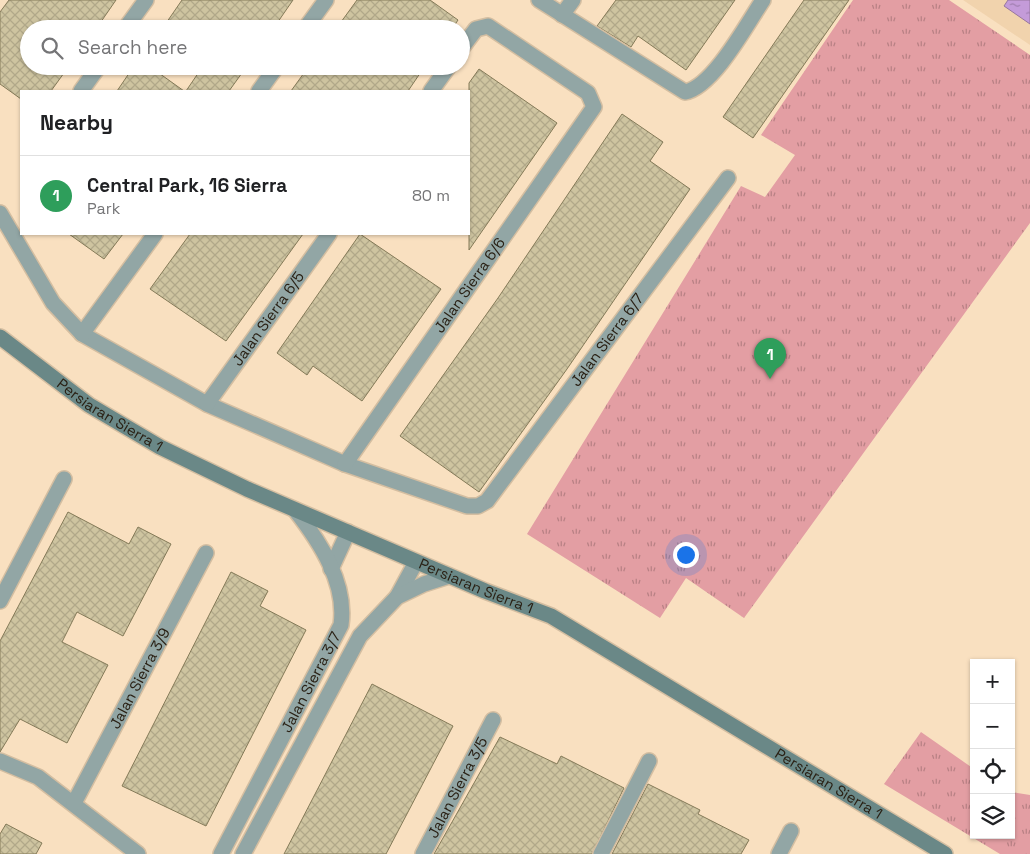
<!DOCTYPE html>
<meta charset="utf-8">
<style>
body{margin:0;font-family:"Space Grotesk",sans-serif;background:#f6f6f6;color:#202124}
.controls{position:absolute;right:15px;bottom:15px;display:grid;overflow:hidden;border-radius:0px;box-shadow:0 1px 4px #0004}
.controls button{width:45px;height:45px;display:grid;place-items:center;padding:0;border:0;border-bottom:1px solid #e0e0e0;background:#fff;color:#202124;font:25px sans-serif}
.you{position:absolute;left:685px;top:554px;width:18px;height:18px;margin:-12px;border:4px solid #fff;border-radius:50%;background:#1a73e8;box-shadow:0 0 0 8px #1a73e833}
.badge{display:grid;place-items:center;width:32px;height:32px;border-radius:50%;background:#2168b8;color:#fff;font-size:16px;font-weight:700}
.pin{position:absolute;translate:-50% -41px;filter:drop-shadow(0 1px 2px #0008)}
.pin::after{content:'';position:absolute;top:26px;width:18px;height:15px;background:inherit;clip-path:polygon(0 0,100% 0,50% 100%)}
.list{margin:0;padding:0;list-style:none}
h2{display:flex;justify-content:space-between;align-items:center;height:65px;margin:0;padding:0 20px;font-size:21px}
h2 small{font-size:16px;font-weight:400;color:#757577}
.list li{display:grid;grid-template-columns:32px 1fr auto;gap:15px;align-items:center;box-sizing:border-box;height:80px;padding:0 20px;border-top:1px solid #e0e0e0}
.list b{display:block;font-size:19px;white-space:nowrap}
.list p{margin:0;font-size:16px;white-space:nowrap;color:#757577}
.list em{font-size:16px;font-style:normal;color:#757577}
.icon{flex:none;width:28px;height:28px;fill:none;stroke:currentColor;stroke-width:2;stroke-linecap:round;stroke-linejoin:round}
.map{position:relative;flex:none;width:1030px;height:854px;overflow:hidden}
.search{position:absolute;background:#fff;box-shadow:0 1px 4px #0004;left:20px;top:20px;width:450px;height:55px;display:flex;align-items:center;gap:12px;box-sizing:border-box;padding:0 18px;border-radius:28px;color:#757577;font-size:19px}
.panel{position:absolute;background:#fff;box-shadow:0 1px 4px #0004;left:20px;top:90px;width:450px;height:145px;border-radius:0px}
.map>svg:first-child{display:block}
</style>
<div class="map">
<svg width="1030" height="854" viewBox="0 0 1030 854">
<defs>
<pattern id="park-tufts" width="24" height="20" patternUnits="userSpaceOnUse" patternTransform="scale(1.25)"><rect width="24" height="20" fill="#e39ea3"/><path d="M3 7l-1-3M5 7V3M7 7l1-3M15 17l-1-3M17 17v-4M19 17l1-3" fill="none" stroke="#b88084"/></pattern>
<pattern id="water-ripples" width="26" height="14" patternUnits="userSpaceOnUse" patternTransform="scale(1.25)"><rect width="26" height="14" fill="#c49bd9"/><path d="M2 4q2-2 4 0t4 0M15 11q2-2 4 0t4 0" fill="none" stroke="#9f7eaf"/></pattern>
<pattern id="building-cross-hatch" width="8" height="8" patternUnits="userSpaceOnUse" patternTransform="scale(1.25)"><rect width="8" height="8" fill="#cec4a0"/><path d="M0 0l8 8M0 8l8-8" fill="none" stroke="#b1a889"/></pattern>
</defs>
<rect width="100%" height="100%" fill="#f9e0c0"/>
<polygon fill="#f1d3ad" points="963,0 1030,0 1030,45"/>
<g fill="url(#park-tufts)">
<polygon points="853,0 949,0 1030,55 1030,223 744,618 686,578 660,618 527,534 741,186 765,197 795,155 761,135"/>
<polygon points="921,732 974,769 974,835 1011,835 1011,792 1030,795 1030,854 1000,854 884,784"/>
</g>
<polygon fill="url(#water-ripples)" stroke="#96769e" points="1008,0 1030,0 1030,24 1004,6"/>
<g fill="url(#building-cross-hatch)" stroke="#847a58">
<polygon points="9,0 116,0 96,29 29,29 29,66 69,66 51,91 21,91 21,99 0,84 0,12"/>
<polygon points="182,0 293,0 273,29 162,29"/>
<polygon points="357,0 430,0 458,20 452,29 336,29"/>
<polygon points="616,0 735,0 686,70 638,36 631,47 597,26"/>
<polygon points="804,0 849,0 753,138 723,117"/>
<polygon points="134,66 149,66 184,91 117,91"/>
<polygon points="203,66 247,66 229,91 186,91"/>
<polygon points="309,66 425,66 408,91 291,91"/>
<polygon points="479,69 557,123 469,250 469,83"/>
<polygon points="622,114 663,142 650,161 690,189 567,369 479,492 400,436 498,298"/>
<polygon points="69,234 123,234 104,259"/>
<polygon points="190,234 303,234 226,341 150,289"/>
<polygon points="360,234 441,289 362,401 313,366 307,375 277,353"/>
<polygon points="68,512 129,544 138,527 171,544 123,636 77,612 62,642 108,665 67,743 20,719 0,752 0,641"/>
<polygon points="231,572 268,591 260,606 306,630 206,826 122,786"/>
<polygon points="372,684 453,726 386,854 284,854"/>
<polygon points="500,737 557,764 561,756 624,788 592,854 434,854"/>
<polygon points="648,784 700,810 698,814 749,840 741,854 612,854"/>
<polygon points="6,824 42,843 36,854 0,854 0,834"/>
</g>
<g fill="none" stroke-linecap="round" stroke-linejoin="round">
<g stroke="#d4bea1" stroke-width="18">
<g id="street">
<path d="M539,0l146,92c28,-5 62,-68 78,-92"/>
<polyline points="562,15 573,0"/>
<polyline points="125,29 146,0"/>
<polyline points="305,29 326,0"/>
<polyline points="81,91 99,66"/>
<polyline points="259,91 277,66"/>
<polyline points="431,91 449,66"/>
<path id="s1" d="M0,213l53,90 29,31 125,70 138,60 122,42h11l9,-5 241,-323"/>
<polyline points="82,334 155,234"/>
<path id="s2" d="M207,404l122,-170"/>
<path id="s3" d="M345,464l249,-357 -6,-14 -100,-67 -12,3 -15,20"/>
<polyline points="331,569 348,532"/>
<polyline points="397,597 416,562"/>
<polyline points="0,601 64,479"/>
<polyline points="0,761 38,777 138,854"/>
<path id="s4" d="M74,803l132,-250"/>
<path id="s5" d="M221,854l120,-229c6,-42 -21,-83 -46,-115"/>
<polyline points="243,854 360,636 397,597 424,584 449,576"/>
<path id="s6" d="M423,854l70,-134"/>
<polyline points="601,854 649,761"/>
<polyline points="779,854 791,831"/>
</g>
</g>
<g stroke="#d4bea1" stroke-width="18">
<g id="secondary">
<path id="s7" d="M0,337l89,68 71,42 87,42 238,102 66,25 394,238"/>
</g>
</g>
<use href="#street" stroke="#92a6a5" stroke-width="15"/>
<use href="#secondary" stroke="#6a8887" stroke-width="15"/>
</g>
<g text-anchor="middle" stroke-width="4" stroke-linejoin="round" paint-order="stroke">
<g font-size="15" fill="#2a2115" stroke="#f9e0c0">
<text dy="5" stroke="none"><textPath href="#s3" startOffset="218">Jalan Sierra 6/6</textPath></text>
<text dy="5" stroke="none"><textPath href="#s2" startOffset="105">Jalan Sierra 6/5</textPath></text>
<text dy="5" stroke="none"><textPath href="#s1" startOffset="792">Jalan Sierra 6/7</textPath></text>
<text dy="5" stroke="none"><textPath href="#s7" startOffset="135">Persiaran Sierra 1</textPath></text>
<text dy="5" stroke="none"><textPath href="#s7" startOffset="540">Persiaran Sierra 1</textPath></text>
<text dy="5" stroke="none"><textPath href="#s4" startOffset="141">Jalan Sierra 3/9</textPath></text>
<text dy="5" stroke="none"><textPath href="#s5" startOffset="194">Jalan Sierra 3/7</textPath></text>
<text dy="5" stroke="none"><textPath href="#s7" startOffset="945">Persiaran Sierra 1</textPath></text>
<text dy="5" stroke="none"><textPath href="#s6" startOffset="75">Jalan Sierra 3/5</textPath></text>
</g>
</g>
</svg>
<div class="controls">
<button>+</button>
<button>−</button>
<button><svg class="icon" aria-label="locate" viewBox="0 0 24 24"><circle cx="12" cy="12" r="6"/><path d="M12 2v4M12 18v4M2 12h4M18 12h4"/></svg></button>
<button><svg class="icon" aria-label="layers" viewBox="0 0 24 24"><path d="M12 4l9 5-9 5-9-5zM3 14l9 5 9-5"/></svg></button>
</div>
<div class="you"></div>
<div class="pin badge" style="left:770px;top:379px;background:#2e9e5b">1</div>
<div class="search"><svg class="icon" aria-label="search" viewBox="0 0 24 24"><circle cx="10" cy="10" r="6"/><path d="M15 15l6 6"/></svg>Search here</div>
<section class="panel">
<h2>Nearby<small></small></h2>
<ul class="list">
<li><span class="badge" style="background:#2e9e5b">1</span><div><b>Central Park, 16 Sierra</b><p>Park</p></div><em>80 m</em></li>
</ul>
</section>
</div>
